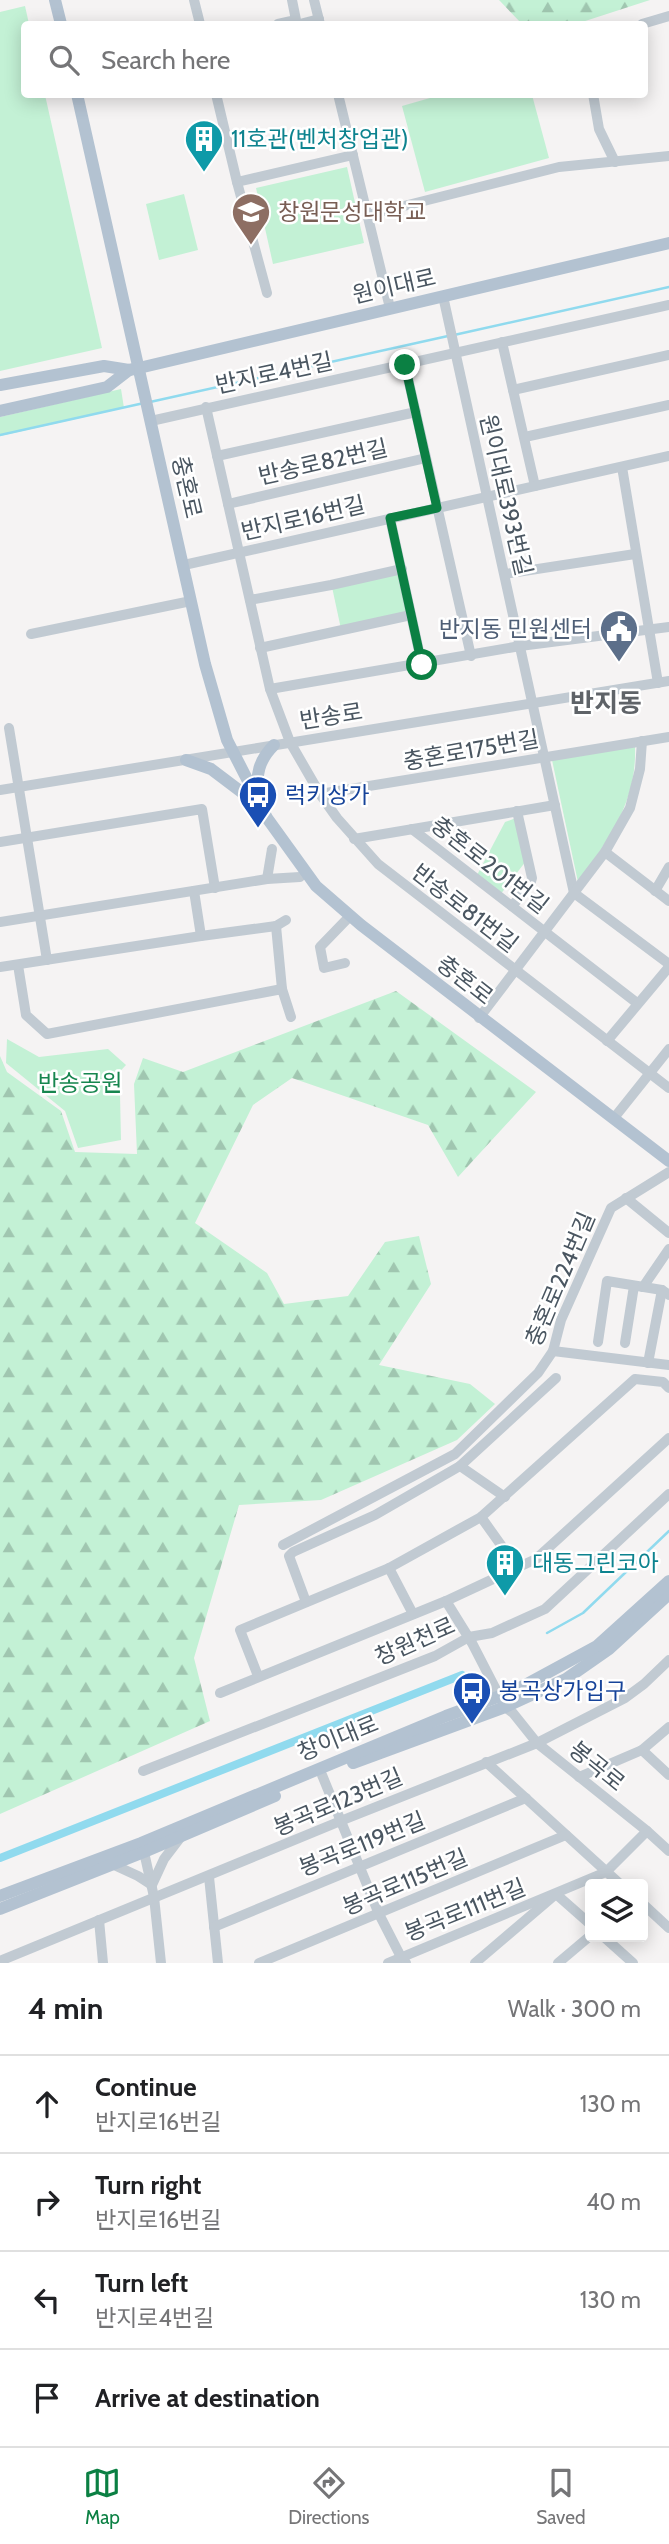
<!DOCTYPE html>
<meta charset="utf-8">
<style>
body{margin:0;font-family:Cabin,"Noto Sans KR",sans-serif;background:#f2f2f2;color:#202124}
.controls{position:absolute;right:21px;bottom:21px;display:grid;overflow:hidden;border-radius:7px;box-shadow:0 4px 18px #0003}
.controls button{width:63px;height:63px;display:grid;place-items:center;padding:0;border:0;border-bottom:2px solid #e0e0e0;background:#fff;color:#202124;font:35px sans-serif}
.stop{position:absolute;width:21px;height:21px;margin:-16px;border:5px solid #0b8043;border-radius:50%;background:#fff}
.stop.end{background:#0b8043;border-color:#fff;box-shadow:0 2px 7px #0008}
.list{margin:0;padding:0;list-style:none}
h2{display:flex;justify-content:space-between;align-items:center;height:91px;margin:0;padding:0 28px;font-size:30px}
h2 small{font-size:23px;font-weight:400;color:#757577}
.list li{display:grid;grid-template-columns:46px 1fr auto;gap:21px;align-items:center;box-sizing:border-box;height:98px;padding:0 28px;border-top:2px solid #e0e0e0}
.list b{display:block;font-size:26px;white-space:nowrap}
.list p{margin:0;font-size:23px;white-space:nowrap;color:#757577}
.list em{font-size:23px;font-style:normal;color:#757577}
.icon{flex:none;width:38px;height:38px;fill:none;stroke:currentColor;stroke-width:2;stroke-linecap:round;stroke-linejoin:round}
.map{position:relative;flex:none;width:669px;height:1963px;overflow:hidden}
.search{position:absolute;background:#fff;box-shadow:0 4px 18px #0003;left:21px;right:21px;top:21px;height:77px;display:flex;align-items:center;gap:18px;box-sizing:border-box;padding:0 24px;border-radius:7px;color:#757577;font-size:26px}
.sheet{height:483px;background:#fff}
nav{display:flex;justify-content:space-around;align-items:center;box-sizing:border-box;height:98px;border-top:2px solid #e0e0e0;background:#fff;font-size:19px;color:#757577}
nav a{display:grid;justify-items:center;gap:4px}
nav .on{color:#0b8043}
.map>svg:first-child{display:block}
</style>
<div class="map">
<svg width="669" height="1963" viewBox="0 0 669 1963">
<defs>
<pattern id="forest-firs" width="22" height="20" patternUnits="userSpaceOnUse" patternTransform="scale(1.75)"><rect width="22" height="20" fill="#c3f1d5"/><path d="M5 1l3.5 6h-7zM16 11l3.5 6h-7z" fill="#a0c6b0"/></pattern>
</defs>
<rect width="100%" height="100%" fill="#f5f3f3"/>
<g fill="url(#forest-firs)">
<polygon points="499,0 650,0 576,24 522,24"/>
<polygon points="396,991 536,1092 458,1177 428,1125 292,1078 253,1105 195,1223 267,1273 284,1304 348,1296 385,1242 419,1236 431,1284 379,1365 470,1384 495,1404 457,1440 321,1500 239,1505 194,1658 210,1721 0,1814 0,1056 7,1072 61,1111 75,1152 137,1154 134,1084 143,1058 183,1072"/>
</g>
<g fill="#c3f1d5">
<polygon points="25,6 29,24 24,24 24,94 45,95 102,348 0,371 0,12"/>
<polygon points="444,94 532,95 549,158 425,192 402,106"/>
<polygon points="347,167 364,243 273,264 256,188"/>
<polygon points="184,194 198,250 159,260 146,204"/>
<polygon points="121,389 124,408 0,436 0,417"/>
<polygon points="399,571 409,614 341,629 332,587"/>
<path d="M635,747c2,55 -26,92 -57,135l-26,-122z"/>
<polygon points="516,818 526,861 500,895 476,877 505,822"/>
<polygon points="7,1039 39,1057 108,1049 126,1065 111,1081 120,1095 121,1140 78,1148 65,1111 6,1063"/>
</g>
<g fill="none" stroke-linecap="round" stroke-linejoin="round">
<g stroke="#90daee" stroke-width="2.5">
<polyline points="454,335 669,287"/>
<polyline points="150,402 448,336"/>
<polyline points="0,435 144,403"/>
<polyline points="547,1633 583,1613 669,1531"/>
</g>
<polyline stroke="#90daee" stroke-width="8" points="0,1858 462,1675"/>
<g stroke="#c1cad2" stroke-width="10">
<polyline points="194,0 200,24"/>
<polyline points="314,0 320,24"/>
<polyline points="278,24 296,20 292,0"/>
<polyline points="300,24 319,19"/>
<polyline points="642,24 669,16"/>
<polyline points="216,94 237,182 353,155"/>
<polyline points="338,94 390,308"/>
<polyline points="593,94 599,129 615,162"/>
<polyline points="237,182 267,293"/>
<polyline points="368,215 559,167 669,156"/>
<polyline points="443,296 574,893 669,964"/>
<polyline points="502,342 535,486"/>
<polyline points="405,365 471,656"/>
<polyline points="513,390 669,355"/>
<polyline points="206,407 270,689 290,742 320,794 337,818 378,864 669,1088"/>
<polyline points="151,421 669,305"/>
<polyline points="525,437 669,405"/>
<polyline points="217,456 416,412"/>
<polyline points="622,467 658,683"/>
<polyline points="228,504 426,458"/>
<polyline points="390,518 422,665"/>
<polyline points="184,565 669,456"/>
<polyline points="505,574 635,554"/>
<polyline points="250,600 331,585 402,569"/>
<polyline points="31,634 191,601"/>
<polyline points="260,648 411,615"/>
<polyline points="270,689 520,646 669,627"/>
<polyline points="9,728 47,960"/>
<polyline points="0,790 669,681"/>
<polyline points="320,794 669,737"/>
<polyline points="412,829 637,1003"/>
<polyline points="354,839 555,805"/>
<polyline points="0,842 202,809 215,888"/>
<polyline points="605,852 669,901"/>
<polyline points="267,879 272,849"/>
<polyline points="194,891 201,936"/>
<polyline points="655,891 669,867"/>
<polyline points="512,906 530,885 532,878 517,811"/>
<polyline points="0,922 267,879 300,877"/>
<polyline points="276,926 282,989"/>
<polyline points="345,963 324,968 320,947 350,916"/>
<polyline points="18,965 26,1015 47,1034 282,989 291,1017"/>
<polyline points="0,967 201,936 276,926 286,920"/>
<polyline points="479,1018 605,852 630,808 640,769 642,741"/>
<polyline points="607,1041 669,967"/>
<polyline points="614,1118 669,1049"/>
<polyline points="626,1198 669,1233"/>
<polyline points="643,1287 669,1249"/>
<polyline points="598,1342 607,1281 662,1290 669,1295"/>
<polyline points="625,1343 634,1286"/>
<polyline points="553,1351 669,1365"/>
<polyline points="648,1363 662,1290"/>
<polyline points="505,1497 460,1466 556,1378"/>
<polyline points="481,1517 516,1566"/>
<polyline points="283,1545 455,1454 538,1373 553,1351 561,1320 611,1208 669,1172"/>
<polyline points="389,1568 413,1614"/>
<polyline points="446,1601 472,1643 505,1707 513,1713 537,1743 647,1831 669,1851"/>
<polyline points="306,1602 289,1556 293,1552 375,1515 460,1466"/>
<polyline points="258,1676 240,1630 389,1568 481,1517 635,1379 663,1382 669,1388"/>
<polyline points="220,1693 446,1601 536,1559 669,1438"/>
<polyline points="642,1750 669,1775"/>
<polyline points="486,1762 620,1884"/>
<polyline points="143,1771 435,1656 469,1637 492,1633 545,1609 669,1494"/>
<polyline points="322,1775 379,1914 401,1957 406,1963"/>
<polyline points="579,1777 642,1750 669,1727"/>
<polyline points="144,1852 154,1897 161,1963"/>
<polyline points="112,1864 138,1876 152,1885"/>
<polyline points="209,1877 218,1963"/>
<polyline points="152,1885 164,1859 180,1838"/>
<polyline points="643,1904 669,1928"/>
<polyline points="99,1920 103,1963"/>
<polyline points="214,1927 526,1798"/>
<polyline points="604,1937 633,1963"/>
<polyline points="0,1961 343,1820 537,1743 625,1698 644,1684 669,1660"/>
<polyline points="259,1963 566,1835"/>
<polyline points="388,1963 606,1872 647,1831"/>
<polyline points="475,1963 556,1894 590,1924"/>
<polyline points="558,1963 590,1936"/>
</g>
<g stroke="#b3c2d1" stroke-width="12">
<polyline points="55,0 61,24"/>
<polyline points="77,94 205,664 227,740 267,818 316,886 361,925 669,1161"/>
<polyline points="0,385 104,366 129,370 139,368 669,243"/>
<polyline points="0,411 107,387 129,370"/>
<polyline points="186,760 211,769 256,803"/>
<path d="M259,796c-4,-21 0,-36 15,-51"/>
<polyline points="353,1763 505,1707 566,1679 609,1649 669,1594"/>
<polyline points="0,1896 141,1843 446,1716 514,1691 597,1646 669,1581"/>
<polyline points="0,1909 144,1852 275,1796"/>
</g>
</g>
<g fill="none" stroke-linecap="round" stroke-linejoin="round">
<polyline stroke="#0b8043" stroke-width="9" points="405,365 437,508 390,518 422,665"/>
</g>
<defs>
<g id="building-pin" transform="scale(2.0125)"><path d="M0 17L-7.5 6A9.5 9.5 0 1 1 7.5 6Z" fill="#0f9aa8" stroke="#fff"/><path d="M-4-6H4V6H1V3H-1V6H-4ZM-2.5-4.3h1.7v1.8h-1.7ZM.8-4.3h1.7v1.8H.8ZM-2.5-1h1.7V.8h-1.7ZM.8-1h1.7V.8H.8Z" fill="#fff"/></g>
<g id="university-pin" transform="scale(2.0125)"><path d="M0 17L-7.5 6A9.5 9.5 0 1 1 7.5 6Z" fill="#8d6e63" stroke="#fff"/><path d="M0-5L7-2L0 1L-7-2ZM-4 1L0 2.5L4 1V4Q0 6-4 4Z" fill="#fff"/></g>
<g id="civic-pin" transform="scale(2.0125)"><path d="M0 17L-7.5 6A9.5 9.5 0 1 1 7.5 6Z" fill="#5c6f8a" stroke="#fff"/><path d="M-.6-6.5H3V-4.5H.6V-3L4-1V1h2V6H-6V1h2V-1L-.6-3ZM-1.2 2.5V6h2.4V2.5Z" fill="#fff"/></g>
<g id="bus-pin" transform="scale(2.0125)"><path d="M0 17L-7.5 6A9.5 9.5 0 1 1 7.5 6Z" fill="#1a4fb4" stroke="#fff"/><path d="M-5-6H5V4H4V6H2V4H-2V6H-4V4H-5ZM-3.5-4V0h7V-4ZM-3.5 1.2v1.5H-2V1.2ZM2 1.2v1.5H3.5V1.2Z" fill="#fff"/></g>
</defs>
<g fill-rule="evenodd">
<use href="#building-pin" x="204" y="139"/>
<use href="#university-pin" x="251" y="212"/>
<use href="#civic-pin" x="619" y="629"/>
<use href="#bus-pin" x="258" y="795"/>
<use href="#building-pin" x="505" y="1563"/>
<use href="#bus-pin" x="472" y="1691"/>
</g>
<g text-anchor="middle" stroke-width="5" stroke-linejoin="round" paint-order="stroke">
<g font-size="23" fill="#0d838f" stroke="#fff" text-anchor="start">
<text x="231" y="147">11호관(벤처창업관)</text>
<text x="532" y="1571">대동그린코아</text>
</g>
<g font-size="23" fill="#785e54" stroke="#fff" text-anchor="start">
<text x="278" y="220">창원문성대학교</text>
</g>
<g font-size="23" fill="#4a5661" stroke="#fff">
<text transform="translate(394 286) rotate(-13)" y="8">원이대로</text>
<text transform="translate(274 373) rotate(-12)" y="8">반지로4번길</text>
<text transform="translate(323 462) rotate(-13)" y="8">반송로82번길</text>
<text transform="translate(187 487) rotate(77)" y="8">충혼로</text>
<text transform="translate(506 495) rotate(77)" y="8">원이대로393번길</text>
<text transform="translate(303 518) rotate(-13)" y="8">반지로16번길</text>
<text transform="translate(331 716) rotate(-9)" y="8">반송로</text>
<text transform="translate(471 750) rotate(-10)" y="8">충혼로175번길</text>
<text transform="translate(490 865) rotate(38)" y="8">충혼로201번길</text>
<text transform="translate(465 908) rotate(38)" y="8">반송로81번길</text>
<text transform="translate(465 980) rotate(38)" y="8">충혼로</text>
<text transform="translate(560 1279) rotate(-67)" y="8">충혼로224번길</text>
<text transform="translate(415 1641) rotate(-24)" y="8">창원천로</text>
<text transform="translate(338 1738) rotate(-22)" y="8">창이대로</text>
<text transform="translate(597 1766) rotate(39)" y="8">봉곡로</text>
<text transform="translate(338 1802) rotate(-23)" y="8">봉곡로123번길</text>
<text transform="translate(362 1844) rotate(-22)" y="8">봉곡로119번길</text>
<text transform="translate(405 1882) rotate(-23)" y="8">봉곡로115번길</text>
<text transform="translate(465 1910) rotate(-22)" y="8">봉곡로111번길</text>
</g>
<g font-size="23" fill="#4e5e75" stroke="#fff" text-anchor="end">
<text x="592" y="637">반지동 민원센터</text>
</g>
<g font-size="23" fill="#164399" stroke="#fff" text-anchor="start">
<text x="285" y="803">럭키상가</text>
<text x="499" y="1699">봉곡상가입구</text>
</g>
<g font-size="23" fill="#17864f" stroke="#fff">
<text x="80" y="1091">반송공원</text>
</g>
<g font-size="26" font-weight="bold" fill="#5f6368" stroke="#fff">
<text x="606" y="712">반지동</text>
</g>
</g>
</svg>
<div class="controls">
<button><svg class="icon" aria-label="layers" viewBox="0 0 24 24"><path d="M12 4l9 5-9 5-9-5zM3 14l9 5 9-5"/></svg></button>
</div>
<div class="stop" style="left:422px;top:665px"></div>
<div class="stop end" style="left:405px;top:365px"></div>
<div class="search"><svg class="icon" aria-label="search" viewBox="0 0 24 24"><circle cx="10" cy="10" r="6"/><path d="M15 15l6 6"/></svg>Search here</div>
</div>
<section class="sheet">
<h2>4 min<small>Walk · 300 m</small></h2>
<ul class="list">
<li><svg class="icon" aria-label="ahead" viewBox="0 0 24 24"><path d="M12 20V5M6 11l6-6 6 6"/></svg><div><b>Continue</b><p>반지로16번길</p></div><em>130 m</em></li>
<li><svg class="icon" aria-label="right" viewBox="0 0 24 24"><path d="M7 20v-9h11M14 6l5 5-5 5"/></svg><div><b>Turn right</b><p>반지로16번길</p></div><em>40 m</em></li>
<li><svg class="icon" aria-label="left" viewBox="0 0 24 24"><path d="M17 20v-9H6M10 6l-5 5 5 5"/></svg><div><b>Turn left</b><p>반지로4번길</p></div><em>130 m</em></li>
<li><svg class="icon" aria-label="arrive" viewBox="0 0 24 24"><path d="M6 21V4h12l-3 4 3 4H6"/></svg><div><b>Arrive at destination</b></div></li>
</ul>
</section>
<nav>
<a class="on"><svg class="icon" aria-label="map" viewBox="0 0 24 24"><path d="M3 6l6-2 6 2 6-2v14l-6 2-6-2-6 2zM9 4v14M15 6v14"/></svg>Map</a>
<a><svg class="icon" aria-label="directions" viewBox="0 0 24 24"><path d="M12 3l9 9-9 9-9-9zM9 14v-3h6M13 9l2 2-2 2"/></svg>Directions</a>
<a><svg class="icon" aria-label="saved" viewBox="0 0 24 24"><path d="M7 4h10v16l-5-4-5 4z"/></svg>Saved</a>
</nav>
